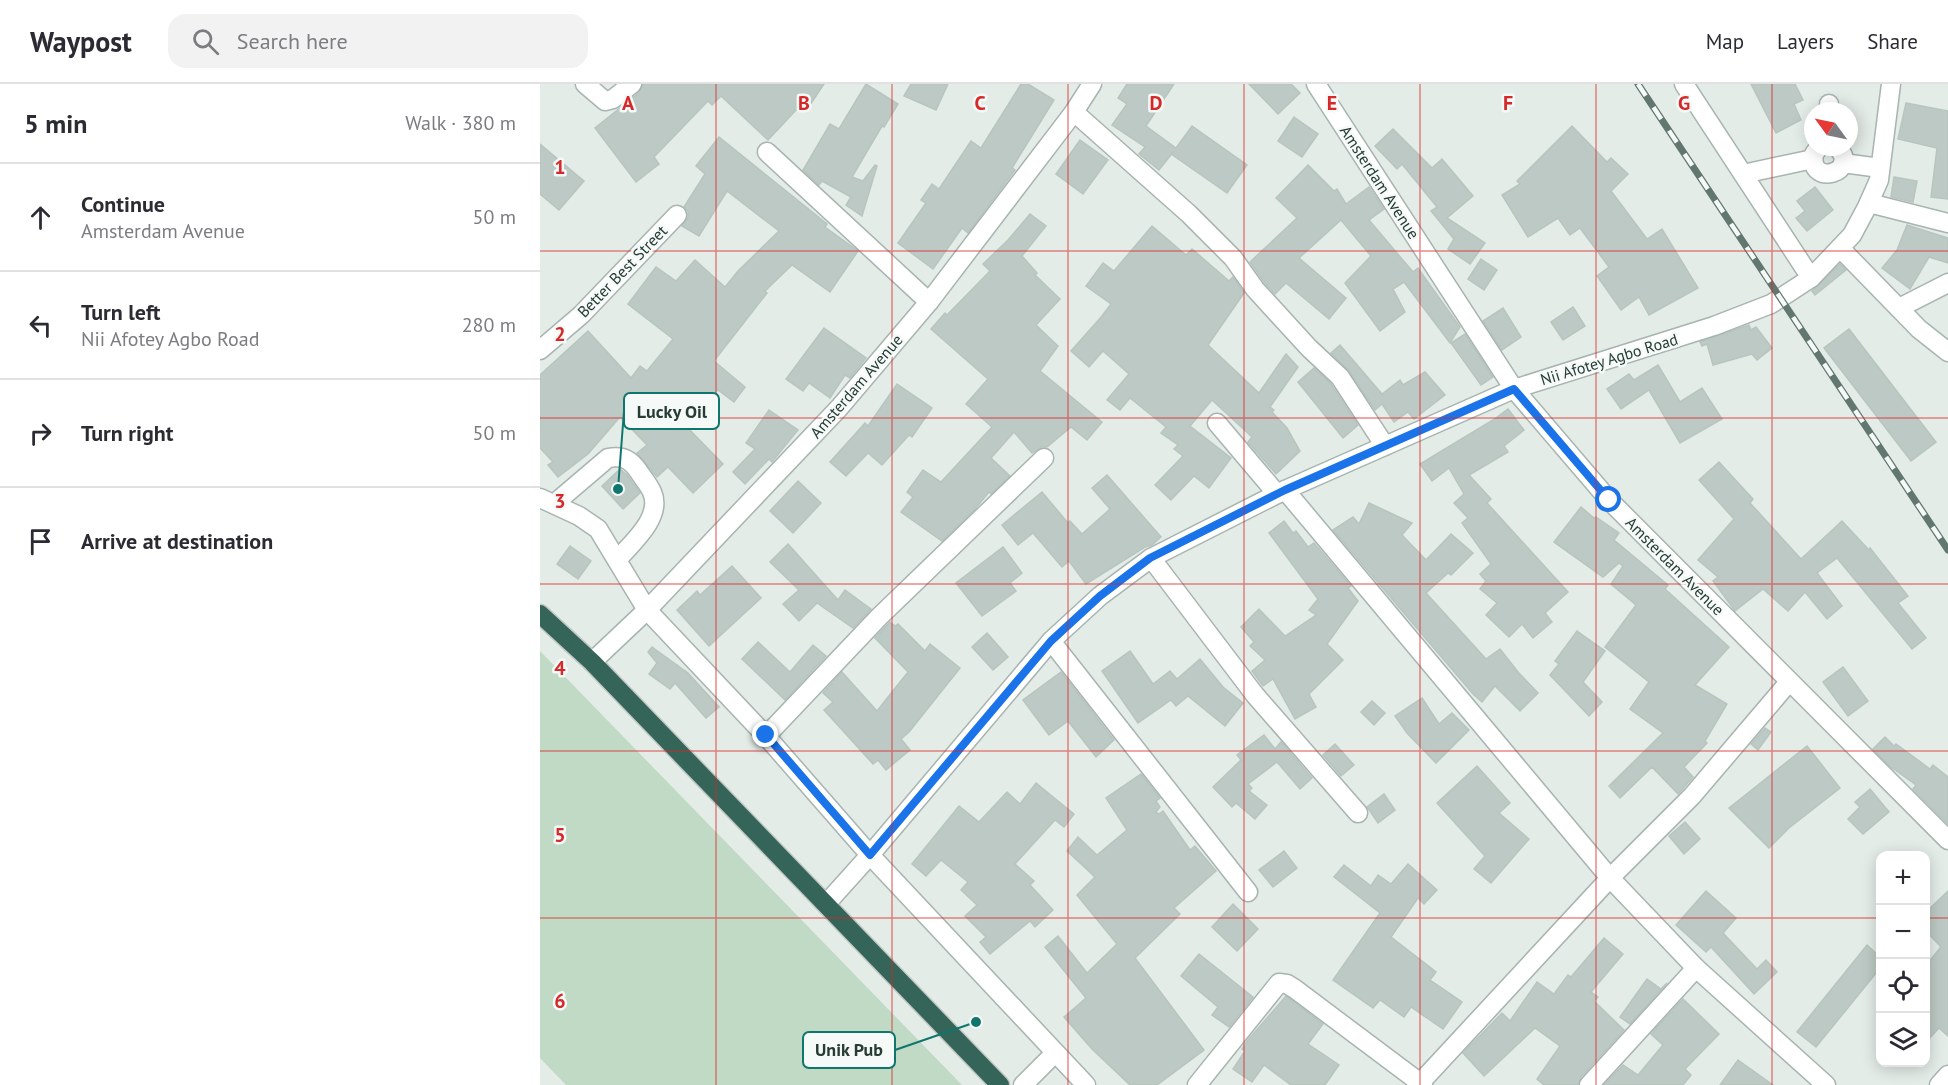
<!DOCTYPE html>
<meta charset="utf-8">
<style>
body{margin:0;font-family:"PT Sans",sans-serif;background:#f2f2f3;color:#2b2b33}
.controls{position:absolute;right:18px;bottom:18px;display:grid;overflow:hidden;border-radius:12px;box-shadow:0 3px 15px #0003}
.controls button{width:54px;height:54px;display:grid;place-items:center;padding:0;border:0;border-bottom:2px solid #e1e1e2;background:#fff;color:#2b2b33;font:30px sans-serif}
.compass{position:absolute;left:1264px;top:18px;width:54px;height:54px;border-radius:50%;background:#fff;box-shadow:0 3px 15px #0003;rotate:303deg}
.stop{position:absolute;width:18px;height:18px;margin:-14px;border:4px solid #1a73e8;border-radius:50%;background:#fff}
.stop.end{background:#1a73e8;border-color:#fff;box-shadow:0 2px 6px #0008}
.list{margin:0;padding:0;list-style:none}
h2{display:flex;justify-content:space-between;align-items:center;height:78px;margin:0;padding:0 24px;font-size:26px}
h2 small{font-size:20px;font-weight:400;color:#7c7c81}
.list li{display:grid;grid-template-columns:39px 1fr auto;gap:18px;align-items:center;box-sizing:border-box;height:108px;padding:0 24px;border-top:2px solid #e1e1e2}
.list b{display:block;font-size:22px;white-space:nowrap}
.list p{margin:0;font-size:20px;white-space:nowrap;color:#7c7c81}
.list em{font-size:20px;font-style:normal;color:#7c7c81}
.icon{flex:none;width:33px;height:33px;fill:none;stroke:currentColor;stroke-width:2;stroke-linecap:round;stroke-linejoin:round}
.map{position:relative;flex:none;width:1408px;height:1001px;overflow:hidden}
header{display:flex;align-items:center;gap:36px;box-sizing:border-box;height:84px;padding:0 30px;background:#fff;border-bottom:2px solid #e1e1e2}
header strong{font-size:28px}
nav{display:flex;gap:33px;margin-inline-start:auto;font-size:21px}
.search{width:420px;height:54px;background:#f2f2f3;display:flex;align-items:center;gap:15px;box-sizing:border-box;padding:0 21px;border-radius:18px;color:#7c7c81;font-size:22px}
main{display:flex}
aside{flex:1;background:#fff}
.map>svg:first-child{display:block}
</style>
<header>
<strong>Waypost</strong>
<div class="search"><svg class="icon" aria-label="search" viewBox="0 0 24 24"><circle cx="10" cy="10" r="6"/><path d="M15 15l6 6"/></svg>Search here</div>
<nav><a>Map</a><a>Layers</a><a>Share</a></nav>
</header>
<main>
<aside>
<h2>5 min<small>Walk · 380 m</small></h2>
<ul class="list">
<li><svg class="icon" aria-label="ahead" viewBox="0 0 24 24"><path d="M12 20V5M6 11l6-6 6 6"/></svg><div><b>Continue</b><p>Amsterdam Avenue</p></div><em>50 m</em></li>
<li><svg class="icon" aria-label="left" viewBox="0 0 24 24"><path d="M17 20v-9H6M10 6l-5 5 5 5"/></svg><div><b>Turn left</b><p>Nii Afotey Agbo Road</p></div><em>280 m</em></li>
<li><svg class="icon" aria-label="right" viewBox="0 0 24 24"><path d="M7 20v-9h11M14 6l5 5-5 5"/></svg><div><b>Turn right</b></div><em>50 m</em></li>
<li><svg class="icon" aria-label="arrive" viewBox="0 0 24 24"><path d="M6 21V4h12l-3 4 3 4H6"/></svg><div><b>Arrive at destination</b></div></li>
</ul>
</aside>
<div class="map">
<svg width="1408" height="1001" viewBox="0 0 1408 1001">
<rect width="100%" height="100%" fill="#e4ece8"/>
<polygon fill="#c0dac6" points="0,567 422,1001 26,1001 0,974"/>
<g fill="#bdc9c4" stroke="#b8c5bf" stroke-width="1.5">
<polygon points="103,0 284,0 266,27 259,23 228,56 181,12 172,21 168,17 114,73 119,80 96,98 55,44 99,9"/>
<polygon points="326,0 358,20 344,43 342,42 312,93 323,97 335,81 337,82 322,132 306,121 311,113 282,97 279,101 263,86 290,40 299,45"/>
<polygon points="371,0 408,0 396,26 364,12"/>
<polygon points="481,0 488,0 514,16 472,84 475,86 428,149 422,144 393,185 358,159 386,119 381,116 392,100 399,105 431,57 441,64"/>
<polygon points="587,0 634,0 606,42 636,64 652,42 707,81 687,109 631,70 634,67 619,86 599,70 605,63 572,41 587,20 578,14"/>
<polygon points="709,0 751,0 760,9 738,30"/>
<polygon points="1211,0 1255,0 1263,16 1254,20 1261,36 1236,49"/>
<polygon points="1366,19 1408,27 1408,115 1391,113 1397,64 1358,55"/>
<polygon points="754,33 778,50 762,73 738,57"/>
<polygon points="1032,42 1067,78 1071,74 1088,90 1071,107 1107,155 1122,145 1158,204 1109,231 1099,213 1081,226 1057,192 1069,183 1040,144 1030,151 1018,134 988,153 962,111 980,100 977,97"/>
<polygon points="853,45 892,84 902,75 933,112 907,134 945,159 930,180 908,165 914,155 891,127 897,123 862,80 857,85 835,62"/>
<polygon points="179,53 287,140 285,143 318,167 290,208 252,181 225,207 227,209 174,277 205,303 194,318 178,306 167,318 164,316 143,339 183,380 153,409 128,383 117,393 97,369 107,361 80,333 48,370 18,393 8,381 13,378 0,364 0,291 48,247 91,294 100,282 107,287 133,255 88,220 116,183 136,197 155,176 185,203 198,187 239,147 187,107 159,152 142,142 148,133 148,127 144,123 165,90 156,82"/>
<polygon points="540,56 568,76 543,110 516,90"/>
<polygon points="0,60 44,97 19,126 0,110"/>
<polygon points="768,81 794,107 797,105 806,120 829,103 844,125 829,136 873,188 878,184 920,243 910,259 864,198 853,205 865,228 840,247 805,199 831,172 801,136 759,174 806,214 789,235 746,199 735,210 724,198 710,178 757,134 736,114"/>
<polygon points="1354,93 1377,97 1373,118 1351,113"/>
<polygon points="1275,103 1293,126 1267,147 1256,134 1265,127 1257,117"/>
<polygon points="490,130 506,142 482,172 497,189 495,191 520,215 496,241 518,262 500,287 562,338 547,356 531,343 507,363 501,363 492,369 474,348 451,374 470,392 451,410 449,408 435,425 402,457 361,428 373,413 367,408 383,386 401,398 452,343 426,320 448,295 391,245 405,229 407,231 450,187 443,180 468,156"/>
<polygon points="1367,141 1408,154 1408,179 1389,173 1370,205 1342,184 1357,166"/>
<polygon points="612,142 646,171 652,165 689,197 693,193 704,209 668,261 719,309 746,270 758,283 730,323 734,326 732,328 747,344 760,367 736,390 708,358 712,353 672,316 650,342 691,374 669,404 654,392 631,416 615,401 643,372 634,365 638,361 621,349 626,343 590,314 580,326 567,316 589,290 563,267 549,283 531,267 562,232 571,220 546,202 563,179 574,187"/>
<polygon points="941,175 957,186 944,206 928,195"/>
<polygon points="1300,180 1306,186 1275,211 1272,207"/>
<polygon points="1033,223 1045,242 1023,256 1011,238"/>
<polygon points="963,224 981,253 962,266 943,237"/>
<polygon points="1209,241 1211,246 1216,243 1232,264 1217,276 1212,270 1173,281 1167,260 1162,262 1160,258"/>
<polygon points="284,244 326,274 310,294 305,291 290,314 269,299 263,307 246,295"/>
<polygon points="1309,245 1396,358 1371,377 1284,264"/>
<polygon points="925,250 953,293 941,301 911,259"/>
<polygon points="800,261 842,310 860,296 863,301 885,288 905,311 874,335 868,328 854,338 842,320 835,326 809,287 791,269"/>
<polygon points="1118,281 1140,318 1162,304 1182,335 1140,359 1109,306 1081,325 1067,305 1089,290 1094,296"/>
<polygon points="774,284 791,300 818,341 803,354 758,298"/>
<polygon points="357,300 392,324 372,353 369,351 342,381 328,369 306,392 290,378 325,339 328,342"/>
<polygon points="968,325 984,346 964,362 968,368 929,391 951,415 947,419 1028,508 1005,529 1012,538 993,554 982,540 969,553 946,531 957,519 940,505 946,497 940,490 951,480 922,439 928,434 914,419 924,410 909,384 892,397 880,380 953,336"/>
<polygon points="229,326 258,346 232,378 229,375 205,400 193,388 215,365 206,359"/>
<polygon points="1179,378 1213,415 1210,419 1261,475 1302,437 1329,466 1330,464 1368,512 1358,519 1386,554 1372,565 1297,474 1277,489 1302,522 1287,535 1265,508 1248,527 1223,505 1195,527 1173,497 1178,493 1158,476 1194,435 1159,396"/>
<polygon points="80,385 87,391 100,409 83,425 62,402"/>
<polygon points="567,391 621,453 612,461 605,463 546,500 529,477 522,483 493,449 478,461 462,441 502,408 528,439 530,437 542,450 570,425 552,404"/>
<polygon points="258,397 281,419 253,449 230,427"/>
<polygon points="829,419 872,439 862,451 886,476 911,450 933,469 911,491 908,489 886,509 946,575 960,565 978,588 998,609 980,627 955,602 942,618 933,610 793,446 813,433 819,440"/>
<polygon points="1041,423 1054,434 1056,433 1079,449 1074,456 1128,501 1125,505 1189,563 1155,601 1187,620 1165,657 1167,659 1144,683 1153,693 1138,710 1112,683 1080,714 1069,702 1123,649 1090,625 1109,598 1065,563 1096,521 1071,500 1083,482 1079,479 1063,493 1014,458"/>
<polygon points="744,437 753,449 756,447 768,463 774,459 811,502 808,504 818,517 787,560 803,576 769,610 776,623 755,635 733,595 723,602 712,587 725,576 710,562 714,558 701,543 719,525 745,552 776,531 769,526 778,515 729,449"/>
<polygon points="248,460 298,516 305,506 331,525 313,544 277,519 259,537 243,520 259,506 230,478"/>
<polygon points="30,462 51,477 38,495 17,480"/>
<polygon points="463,463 482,489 470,499 476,507 442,532 416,499"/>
<polygon points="192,482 221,514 169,562 137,526 157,507 160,511"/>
<polygon points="350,538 355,542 358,540 385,567 390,560 420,584 369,648 361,655 370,666 346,686 338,676 333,680 284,626 293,618 283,609 302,588 337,627 368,588 335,554"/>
<polygon points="1037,547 1065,567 1043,598 1062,618 1049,632 1010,591 1019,580 1015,577"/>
<polygon points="447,549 468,573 453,586 432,563"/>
<polygon points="218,558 250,588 273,561 286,572 245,616 202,575"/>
<polygon points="112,563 148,589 179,623 166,634 135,599 130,605 109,590 117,579 108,568"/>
<polygon points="590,567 613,600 630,587 637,595 660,575 683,603 703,619 685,642 648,612 636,622 631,616 598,639 562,587"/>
<polygon points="1303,583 1328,617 1308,632 1283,598"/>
<polygon points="521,588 574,656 556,673 528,637 509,651 483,616"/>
<polygon points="882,614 899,640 912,629 929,646 896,679 867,649 855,632"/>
<polygon points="832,617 845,629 834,641 821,628"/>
<polygon points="1225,644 1231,648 1218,666 1211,660"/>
<polygon points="724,651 735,665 741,658 772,694 760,705 737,678 708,700 712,704 709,707 727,721 715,735 696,719 692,723 673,703 701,676 697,671"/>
<polygon points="1345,653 1354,662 1356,660 1390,685 1393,681 1408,693 1408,740 1373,705 1376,701 1351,683 1333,665"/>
<polygon points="795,660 814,681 801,692 783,671"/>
<polygon points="1267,662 1300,704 1249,744 1229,764 1189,724"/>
<polygon points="937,682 970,719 959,729 989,755 951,799 934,785 945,772 897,719"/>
<polygon points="601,690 620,714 616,717 620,723 616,728 619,730 623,727 650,766 655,762 676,787 634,824 640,830 595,874 664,966 617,1001 590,1001 552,965 524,933 546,914 505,863 518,852 547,889 577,860 537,811 555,793 527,767 538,753 557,771 587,746 566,714"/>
<polygon points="496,699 534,730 524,743 515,736 475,780 494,797 490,801 513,826 495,843 490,837 450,870 440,858 446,853 425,832 437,821 421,806 428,798 401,776 386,792 372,780 419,722 439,738 467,708 480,720"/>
<polygon points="1330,705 1349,728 1323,750 1308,735 1320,723 1315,718"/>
<polygon points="844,710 855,726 838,739 827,723"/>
<polygon points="1145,738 1160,755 1144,770 1129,752"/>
<polygon points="744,767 757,784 733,803 719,786"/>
<polygon points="868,780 897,806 884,820 878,814 851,853 896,888 890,896 922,918 903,945 871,923 864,933 840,916 833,924 793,896 840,829 794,793 804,781 831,802 838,791 851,800"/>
<polygon points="1166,807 1196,834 1183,849 1217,885 1226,876 1237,888 1214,910 1171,863 1166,868 1136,841"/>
<polygon points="1408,807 1408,952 1399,944 1386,958 1386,881 1401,863 1386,847 1386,828"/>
<polygon points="693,820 718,845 697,867 672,843"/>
<polygon points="1064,854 1083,870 1051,908 1058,913 1054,917 1084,946 1041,993 1038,1001 1004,1001 997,995 1020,962 995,944 944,992 923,969 962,929 970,937 997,898 1014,910 1028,891 1031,893"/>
<polygon points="1327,861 1341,874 1341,883 1276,963 1257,948"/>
<polygon points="659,870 713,913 689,943 672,931 678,923 641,892"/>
<polygon points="1107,895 1121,905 1127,899 1090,940 1080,933"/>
<polygon points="746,912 783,940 768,960 799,981 785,1001 751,1001 724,981 712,998 693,985 705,967 702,965 708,956"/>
<polygon points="1143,915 1179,950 1145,985 1151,991 1143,1001 1064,1001 1083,981 1098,991 1123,961 1111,950"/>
<polygon points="1198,976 1233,1001 1180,1001"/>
</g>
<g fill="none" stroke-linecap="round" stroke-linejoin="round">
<g stroke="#a7b4af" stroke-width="21">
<g id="minor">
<polyline points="45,0 65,17 73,15 92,0"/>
<polyline points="776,0 974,305 1069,416 1408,756"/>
<polyline points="1144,0 1271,194"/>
<polyline points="1289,27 1289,20"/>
<polyline points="534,28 649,130 693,174 715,205 769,264 800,293 845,362"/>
<path d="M1279,63l-5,7c-6,34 48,18 23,-7"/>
<polyline points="227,68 389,218"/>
<polyline points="1303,79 1340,84"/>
<polyline points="1203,90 1273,75"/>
<polyline points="1329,119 1408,139"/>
<polyline points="1300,164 1379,245 1408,268"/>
<polyline points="1359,224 1408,199"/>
<polyline points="0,266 41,231 137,131"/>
<polyline points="677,339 737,410"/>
<polyline points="745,406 1070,794 1156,884 1286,1001"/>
<polyline points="0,414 39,432 58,445 107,526 226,652 330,771 546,1001"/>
<path d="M14,420l54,-46c15,-3 23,2 31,14 4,6 10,13 13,20 11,25 -20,51 -35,68"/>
<polyline points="611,474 715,611 818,729"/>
<polyline points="511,557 708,808"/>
<polyline points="52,578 107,526 299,324 389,218 534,28 552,0"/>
<polyline points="226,652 339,533 504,374"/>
<polyline points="286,820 330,771 511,557 560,512 611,474 745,406 974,305 1174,242 1231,220 1271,194 1312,151 1327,123 1339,96 1351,0"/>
<polyline points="880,999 1070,794 1152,712 1249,598"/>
<polyline points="483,1001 515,969"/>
<polyline points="657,1001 739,899 747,900 755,905 883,1001"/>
<polyline points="1049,1001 1156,884"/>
<polyline points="1399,1001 1408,991"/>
</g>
</g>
<g stroke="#c2c8c6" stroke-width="21">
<polyline id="highway" points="0,530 52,578 460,1001"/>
</g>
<use href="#minor" stroke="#fff" stroke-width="18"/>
<use href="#highway" stroke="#356459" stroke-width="18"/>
<g stroke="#617770" stroke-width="7">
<polyline id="rail" points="1098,0 1408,466"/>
</g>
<use href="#rail" stroke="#f5f9f7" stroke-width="4.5" stroke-dasharray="14" stroke-linecap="butt"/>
</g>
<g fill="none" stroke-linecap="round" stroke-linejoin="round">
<polyline stroke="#1a73e8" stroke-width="8" points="226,651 330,771 511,557 560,512 610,474 745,406 974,305 1069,416"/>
</g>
<path fill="none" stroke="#d62828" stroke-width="1.5" stroke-opacity="0.55" d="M176,0v1001M352,0v1001M528,0v1001M704,0v1001M880,0v1001M1056,0v1001M1232,0v1001M0,167h1408M0,334h1408M0,500h1408M0,667h1408M0,834h1340M1386,834h22"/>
<g text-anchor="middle" stroke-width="5" stroke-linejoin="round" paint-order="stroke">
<g font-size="16" fill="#263c35" stroke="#f5f9f7">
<text transform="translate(840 98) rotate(57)" y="6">Amsterdam Avenue</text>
<text transform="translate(82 187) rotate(-46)" y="6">Better Best Street</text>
<text transform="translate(1069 275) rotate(-17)" y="6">Nii Afotey Agbo Road</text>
<text transform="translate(316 302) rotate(-49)" y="6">Amsterdam Avenue</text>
<text transform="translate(1135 482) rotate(45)" y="6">Amsterdam Avenue</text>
</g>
</g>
<g font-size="20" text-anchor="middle" font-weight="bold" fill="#d62828" stroke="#f5f9f7" stroke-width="5" stroke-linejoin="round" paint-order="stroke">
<text x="88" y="26">A</text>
<text x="264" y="26">B</text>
<text x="440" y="26">C</text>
<text x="616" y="26">D</text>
<text x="792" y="26">E</text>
<text x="968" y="26">F</text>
<text x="1144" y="26">G</text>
<text x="20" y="90">1</text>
<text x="20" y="257">2</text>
<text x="20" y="424">3</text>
<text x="20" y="591">4</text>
<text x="20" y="758">5</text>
<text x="20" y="924">6</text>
</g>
<path fill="none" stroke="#0f766e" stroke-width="2" d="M78 405L84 327M436 938L355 966"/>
<g fill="#0f766e" stroke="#f5f9f7" stroke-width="2">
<circle cx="78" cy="405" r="6"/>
<circle cx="436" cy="938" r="6"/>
</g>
<g fill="#f5f9f7" stroke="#0f766e" stroke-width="2">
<rect x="84" y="309" width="95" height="36" rx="6"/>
<rect x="263" y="948" width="92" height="36" rx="6"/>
</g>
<g font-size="18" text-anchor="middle" font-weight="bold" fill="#263c35">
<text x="132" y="334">Lucky Oil</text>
<text x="309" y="972">Unik Pub</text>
</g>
</svg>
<div class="controls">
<button>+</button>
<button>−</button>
<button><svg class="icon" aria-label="locate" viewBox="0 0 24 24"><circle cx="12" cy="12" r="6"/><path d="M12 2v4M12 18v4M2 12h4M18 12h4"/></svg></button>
<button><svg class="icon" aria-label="layers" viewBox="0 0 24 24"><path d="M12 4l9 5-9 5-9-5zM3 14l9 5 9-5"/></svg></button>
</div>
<svg class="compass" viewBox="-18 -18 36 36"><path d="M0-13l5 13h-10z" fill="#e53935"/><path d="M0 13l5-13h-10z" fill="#7c7c81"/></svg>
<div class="stop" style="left:1069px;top:416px"></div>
<div class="stop end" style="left:226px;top:651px"></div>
</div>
</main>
